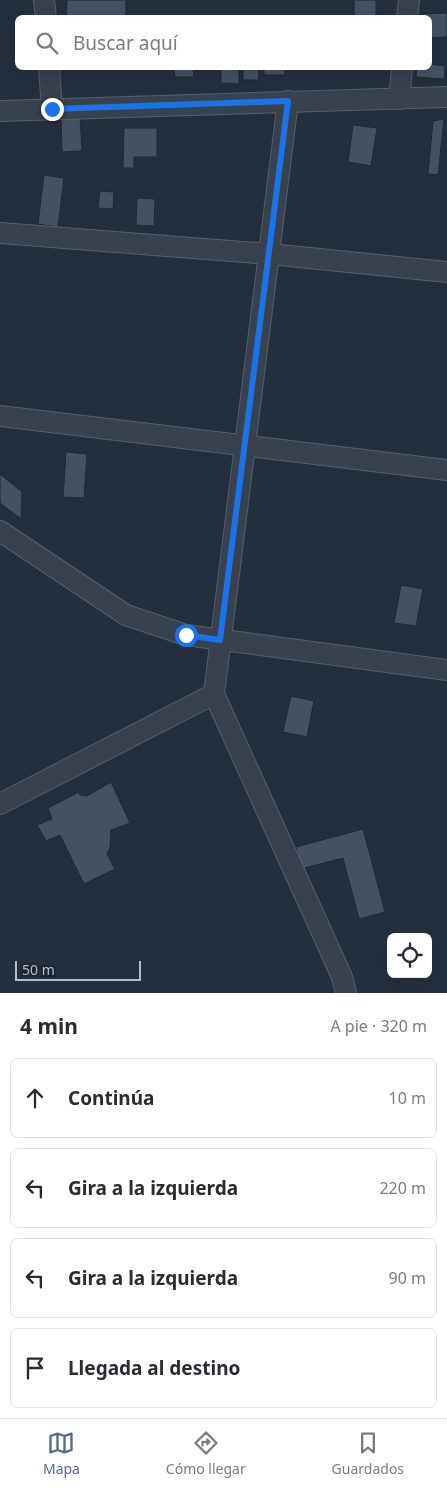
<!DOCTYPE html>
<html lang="es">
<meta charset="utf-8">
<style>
body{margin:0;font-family:"Noto Sans",sans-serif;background:#f2f2f3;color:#2b2b33}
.controls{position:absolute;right:15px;bottom:15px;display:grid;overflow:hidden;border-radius:8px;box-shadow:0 5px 20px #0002}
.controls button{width:45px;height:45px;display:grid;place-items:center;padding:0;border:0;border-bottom:1px solid #e1e1e2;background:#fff;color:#2b2b33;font:25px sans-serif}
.scale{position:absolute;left:15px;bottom:12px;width:126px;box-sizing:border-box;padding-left:5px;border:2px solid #b4bcc9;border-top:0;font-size:14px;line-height:18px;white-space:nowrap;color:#b4bcc9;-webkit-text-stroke:4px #1d2633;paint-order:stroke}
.stop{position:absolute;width:15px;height:15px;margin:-11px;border:4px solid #1a73e8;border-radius:50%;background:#fff}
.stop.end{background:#1a73e8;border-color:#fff;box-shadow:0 1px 5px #0008}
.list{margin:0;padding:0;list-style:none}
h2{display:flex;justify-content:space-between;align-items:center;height:65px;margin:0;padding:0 20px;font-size:21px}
h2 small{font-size:16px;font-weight:400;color:#7c7c81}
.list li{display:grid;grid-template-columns:32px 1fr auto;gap:15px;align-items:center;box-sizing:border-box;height:80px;margin:0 10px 10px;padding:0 10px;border:1px solid #e1e1e2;border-radius:8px}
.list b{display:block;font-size:19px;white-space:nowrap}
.list em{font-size:16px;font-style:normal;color:#7c7c81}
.icon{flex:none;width:28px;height:28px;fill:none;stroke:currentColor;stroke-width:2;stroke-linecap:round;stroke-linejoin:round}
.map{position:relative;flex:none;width:447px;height:993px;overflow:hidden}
.search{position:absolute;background:#fff;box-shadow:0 5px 20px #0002;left:15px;right:15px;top:15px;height:55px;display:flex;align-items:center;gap:12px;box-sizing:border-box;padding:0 18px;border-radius:8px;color:#7c7c81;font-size:19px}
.sheet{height:425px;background:#fff}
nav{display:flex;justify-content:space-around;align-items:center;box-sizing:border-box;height:70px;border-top:1px solid #e1e1e2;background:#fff;font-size:14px;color:#7c7c81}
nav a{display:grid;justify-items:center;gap:2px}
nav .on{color:#56698c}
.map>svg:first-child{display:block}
</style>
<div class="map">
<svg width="447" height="993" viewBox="0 0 447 993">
<rect width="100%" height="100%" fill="#242f3e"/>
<g fill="#455162" stroke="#1f2835">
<polygon points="67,0 126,0 126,18 66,18"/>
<rect x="354" y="0" width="22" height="18"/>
<polygon points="447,13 447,37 430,38 430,18 424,18 423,14"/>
<polygon points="430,64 445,66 444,79 416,77 417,68 430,68"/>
<polygon points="174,68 193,68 194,77 175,77"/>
<polygon points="221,68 239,68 239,84 221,83"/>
<polygon points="243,68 258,68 259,80 243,80"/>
<rect x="264" y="68" width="21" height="7"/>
<polygon points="80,117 82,151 62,152 61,118"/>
<polygon points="444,119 438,175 428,174 433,121"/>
<polygon points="353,125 377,128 371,166 348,162"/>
<polygon points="124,128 157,128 157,157 134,157 134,168 123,168"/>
<polygon points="44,175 64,178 58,227 38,224"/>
<polygon points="100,191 114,192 113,209 98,208"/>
<polygon points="137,198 155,199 154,226 136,225"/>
<polygon points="66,452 87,454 84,498 63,497"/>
<polygon points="0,474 22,492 21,519 0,503"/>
<polygon points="401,585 423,589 416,626 394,623"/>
<polygon points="291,696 314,701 307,737 283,732"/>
<polygon points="111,782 130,823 111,830 110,847 107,854 115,869 84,884 60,835 46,841 37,825 52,819 48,808 79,792 80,795 87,796"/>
<polygon points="363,829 385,912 359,919 343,858 301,869 296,847"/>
</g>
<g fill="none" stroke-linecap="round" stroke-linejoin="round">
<g stroke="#565f6c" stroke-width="22">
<g id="minor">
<polyline points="44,0 46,18"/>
<polyline points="407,18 409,0"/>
<polyline points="49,68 52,109"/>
<polyline points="399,99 402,68"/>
<polyline points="288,101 214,694 342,977 346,993"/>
<polyline points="0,111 447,97"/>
<polyline points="0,233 270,254 447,272"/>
<polyline points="0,416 447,470"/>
<polyline points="0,531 126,615 186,635 447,670"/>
<polyline points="0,804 214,694"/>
</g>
</g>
<use href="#minor" stroke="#38414e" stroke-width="20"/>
</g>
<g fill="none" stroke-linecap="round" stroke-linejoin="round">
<polyline stroke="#1a73e8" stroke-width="6" points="52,109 288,101 220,640 186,635"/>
</g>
</svg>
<div class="controls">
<button><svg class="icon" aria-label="locate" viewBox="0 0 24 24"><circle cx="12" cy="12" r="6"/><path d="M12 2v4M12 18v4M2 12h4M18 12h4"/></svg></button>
</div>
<div class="scale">50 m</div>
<div class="stop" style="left:186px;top:635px"></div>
<div class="stop end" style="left:52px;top:109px"></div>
<div class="search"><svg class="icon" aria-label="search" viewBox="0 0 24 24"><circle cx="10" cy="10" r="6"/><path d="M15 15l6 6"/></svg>Buscar aquí</div>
</div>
<section class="sheet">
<h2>4 min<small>A pie · 320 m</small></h2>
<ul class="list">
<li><svg class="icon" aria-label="ahead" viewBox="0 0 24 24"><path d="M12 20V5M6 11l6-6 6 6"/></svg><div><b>Continúa</b></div><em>10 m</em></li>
<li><svg class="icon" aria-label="left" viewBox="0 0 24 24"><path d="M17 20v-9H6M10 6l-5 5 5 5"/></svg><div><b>Gira a la izquierda</b></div><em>220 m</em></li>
<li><svg class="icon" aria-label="left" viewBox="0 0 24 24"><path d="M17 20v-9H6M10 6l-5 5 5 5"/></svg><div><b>Gira a la izquierda</b></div><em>90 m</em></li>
<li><svg class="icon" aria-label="arrive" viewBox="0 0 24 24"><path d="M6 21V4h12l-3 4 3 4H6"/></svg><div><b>Llegada al destino</b></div></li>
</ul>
</section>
<nav>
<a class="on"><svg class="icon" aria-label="map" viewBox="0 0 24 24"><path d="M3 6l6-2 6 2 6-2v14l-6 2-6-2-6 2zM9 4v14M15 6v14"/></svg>Mapa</a>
<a><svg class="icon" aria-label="directions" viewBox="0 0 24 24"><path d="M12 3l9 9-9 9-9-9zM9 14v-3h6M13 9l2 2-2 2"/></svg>Cómo llegar</a>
<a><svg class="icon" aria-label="saved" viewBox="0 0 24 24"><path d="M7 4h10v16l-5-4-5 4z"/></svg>Guardados</a>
</nav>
